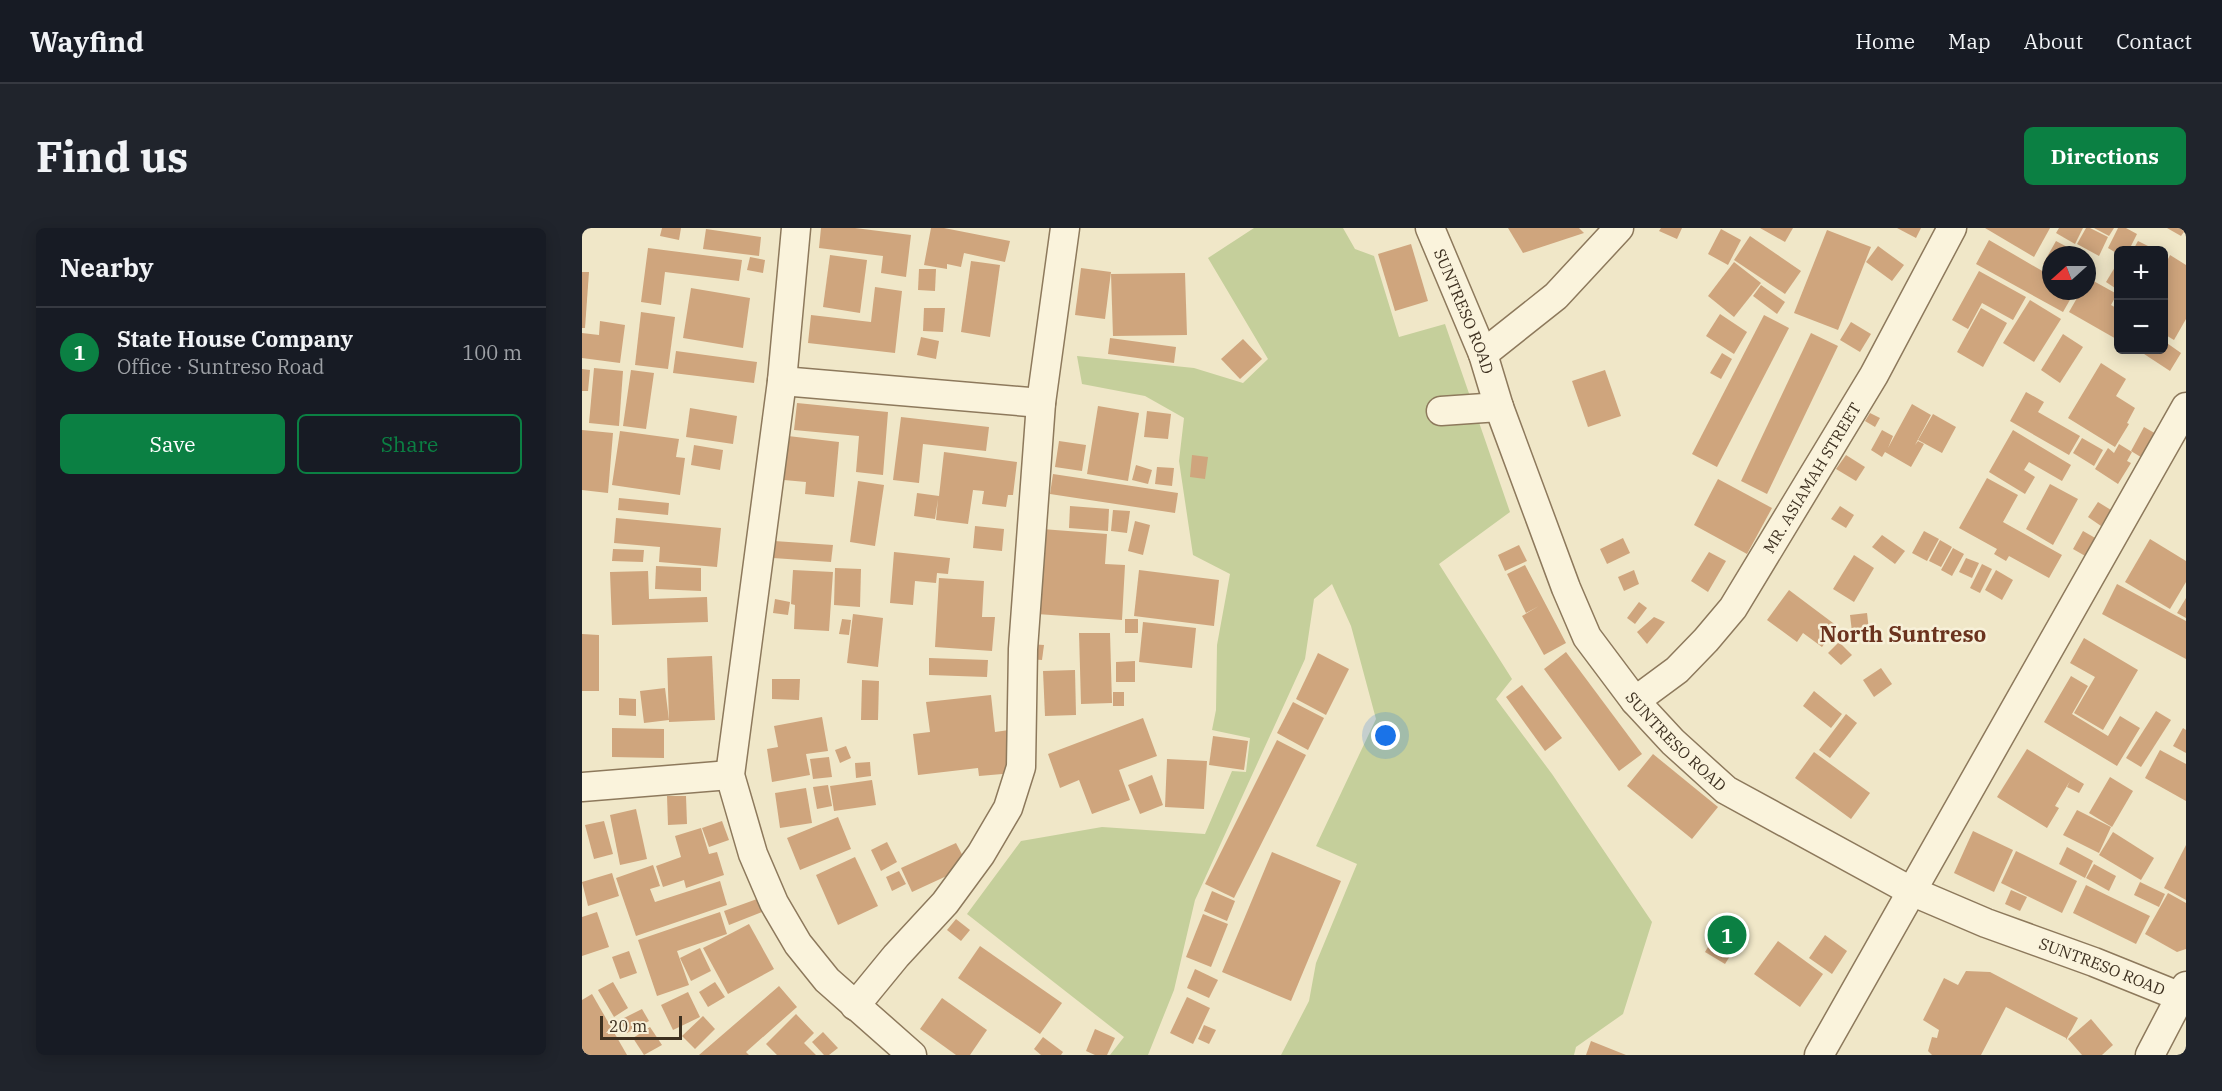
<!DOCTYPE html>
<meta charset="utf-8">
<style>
body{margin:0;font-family:"IBM Plex Serif",serif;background:#20242c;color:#f1f3f6}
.controls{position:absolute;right:18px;top:18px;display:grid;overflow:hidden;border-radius:9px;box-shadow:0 3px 15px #0003}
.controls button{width:54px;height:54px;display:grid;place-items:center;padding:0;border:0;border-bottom:2px solid #363941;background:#171b24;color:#f1f3f6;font:30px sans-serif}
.compass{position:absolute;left:1460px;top:18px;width:54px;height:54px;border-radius:50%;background:#171b24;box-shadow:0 3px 15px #0003;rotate:249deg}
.scale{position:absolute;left:18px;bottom:15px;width:82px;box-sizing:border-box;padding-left:6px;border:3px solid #3d3020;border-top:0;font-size:16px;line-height:21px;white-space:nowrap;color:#3d3020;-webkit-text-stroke:4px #f7f0d8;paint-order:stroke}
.you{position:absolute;left:804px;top:508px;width:21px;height:21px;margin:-15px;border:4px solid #fff;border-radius:50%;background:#1a73e8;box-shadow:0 0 0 9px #1a73e833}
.badge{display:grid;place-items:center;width:39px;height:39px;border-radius:50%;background:#0b8043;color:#fff;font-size:20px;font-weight:700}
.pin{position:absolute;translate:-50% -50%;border:3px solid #fff;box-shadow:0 2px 6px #0006}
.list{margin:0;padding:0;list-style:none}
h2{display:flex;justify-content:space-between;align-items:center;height:78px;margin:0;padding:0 24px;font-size:26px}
h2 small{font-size:20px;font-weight:400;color:#9ea1a6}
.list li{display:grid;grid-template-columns:39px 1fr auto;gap:18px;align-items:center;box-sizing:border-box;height:90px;padding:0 24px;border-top:2px solid #363941}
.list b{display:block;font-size:22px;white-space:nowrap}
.list p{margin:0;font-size:20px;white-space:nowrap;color:#9ea1a6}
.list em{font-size:20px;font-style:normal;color:#9ea1a6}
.actions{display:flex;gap:12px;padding:18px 24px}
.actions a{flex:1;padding:14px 0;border:2px solid #0b8043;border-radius:9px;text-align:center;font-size:21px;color:#0b8043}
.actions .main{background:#0b8043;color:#fff}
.map{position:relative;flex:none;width:1604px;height:827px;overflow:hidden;border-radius:9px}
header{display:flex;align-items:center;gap:36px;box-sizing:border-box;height:84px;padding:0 30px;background:#171b24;border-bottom:2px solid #363941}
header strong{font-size:28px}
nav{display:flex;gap:33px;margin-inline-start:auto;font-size:21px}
.intro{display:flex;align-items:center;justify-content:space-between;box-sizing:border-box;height:144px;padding:0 36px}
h1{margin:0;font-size:42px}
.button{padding:15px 27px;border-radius:9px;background:#0b8043;color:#fff;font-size:21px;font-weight:700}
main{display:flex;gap:36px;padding:0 36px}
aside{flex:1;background:#171b24;border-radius:9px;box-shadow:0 3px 15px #0003}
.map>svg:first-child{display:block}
</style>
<header>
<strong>Wayfind</strong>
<nav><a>Home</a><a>Map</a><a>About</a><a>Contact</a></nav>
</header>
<div class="intro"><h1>Find us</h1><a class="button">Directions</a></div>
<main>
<aside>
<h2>Nearby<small></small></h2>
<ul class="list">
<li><span class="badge">1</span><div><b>State House Company</b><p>Office · Suntreso Road</p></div><em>100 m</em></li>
</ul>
<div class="actions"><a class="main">Save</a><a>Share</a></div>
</aside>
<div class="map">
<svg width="1604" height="827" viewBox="0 0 1604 827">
<rect width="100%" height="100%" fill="#f0e7c8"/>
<polygon fill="#c5cf9b" points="672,0 761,0 773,21 792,28 817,109 863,96 928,284 857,336 930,451 914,471 970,546 1070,694 1041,786 994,819 992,827 699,827 727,773 734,735 775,636 734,618 794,491 769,398 750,356 732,371 723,431 613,672 592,762 566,827 528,827 542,809 385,686 439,613 520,599 623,606 650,543 664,544 668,510 630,502 634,482 635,417 648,346 611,327 597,233 602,190 563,168 500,156 495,128 612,140 661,155 686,131 626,30"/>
<g fill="#cfa57d">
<polygon points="80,0 99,0 97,12 78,8"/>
<polygon points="239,0 273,0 329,7 324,49 299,45 301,28 237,20"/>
<polygon points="349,0 362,0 428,13 423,34 382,25 379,39 365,36 365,41 342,37"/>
<polygon points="926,0 997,0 1002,5 941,25"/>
<polygon points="1079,0 1100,0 1095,11 1077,3"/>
<polygon points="1178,0 1211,0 1203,14"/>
<polygon points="1315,0 1339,0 1334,10"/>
<polygon points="1403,0 1468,0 1452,29"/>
<polygon points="1477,0 1501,0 1493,16 1474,5"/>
<polygon points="1504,0 1508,0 1526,9 1517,28 1495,16"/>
<polygon points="1512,0 1532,0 1527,8"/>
<polygon points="1536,0 1544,0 1555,6 1547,22 1536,22 1536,26 1526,20"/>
<polygon points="1585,0 1604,0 1604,1 1599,8"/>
<polygon points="124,1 179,9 177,28 121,21"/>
<polygon points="1139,1 1159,12 1146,37 1126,26"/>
<polygon points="1245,2 1289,19 1256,102 1212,85"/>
<polygon points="1168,8 1219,43 1203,66 1152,32"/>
<polygon points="1407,12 1469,48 1469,63 1493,63 1481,84 1394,36"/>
<polygon points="1474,13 1489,21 1485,27 1469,27 1469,41 1461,36"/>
<polygon points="1556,13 1574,22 1551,22"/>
<polygon points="829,16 846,73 813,83 796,26"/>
<polygon points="1296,18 1322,37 1310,53 1284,34"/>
<polygon points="66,20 160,32 157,53 83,44 79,77 59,74"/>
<polygon points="248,27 285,32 278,85 241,79"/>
<polygon points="1588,27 1604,37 1604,91 1592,112 1582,106 1582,39"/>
<polygon points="168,29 183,32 181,45 165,42"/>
<polygon points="389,33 418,37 408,109 379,104"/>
<polygon points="1152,34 1179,55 1152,89 1126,68"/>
<polygon points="1536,34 1536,62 1524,54"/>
<polygon points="499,40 529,44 523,91 493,87"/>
<polygon points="337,41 354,41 353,63 336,62"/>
<polygon points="1397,43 1444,69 1431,92 1400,75 1386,101 1370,92"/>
<polygon points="0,44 7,44 3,100 0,100"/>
<polygon points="603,45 605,107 531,108 529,46"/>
<polygon points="1506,50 1535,66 1529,77 1536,81 1536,112 1487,84 1499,63 1505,63"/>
<polygon points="1179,57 1203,74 1195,86 1171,68"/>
<polygon points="293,59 320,63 313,125 226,115 229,87 289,94"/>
<polygon points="109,60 168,70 161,120 101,110"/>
<polygon points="1448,72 1479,91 1452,134 1421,115"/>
<polygon points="342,80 363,80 361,104 341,103"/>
<polygon points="1399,80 1425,95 1401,139 1375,124"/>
<polygon points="59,84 93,89 86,141 53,137"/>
<polygon points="1138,86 1165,104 1152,126 1124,108"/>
<polygon points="1182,87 1207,100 1135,239 1110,226"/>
<polygon points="18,93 43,97 38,135 0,130 0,105 17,107"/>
<polygon points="1269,94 1289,106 1278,124 1258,112"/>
<polygon points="1229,105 1256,118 1185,266 1159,253"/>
<polygon points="1481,106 1501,119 1478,155 1459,142"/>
<polygon points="339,109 357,113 354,131 335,127"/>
<polygon points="528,110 594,119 592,135 526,126"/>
<polygon points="661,111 680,131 658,151 639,131"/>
<polygon points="1582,113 1599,125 1588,143 1556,122 1582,122"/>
<polygon points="94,123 175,134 172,155 91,145"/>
<polygon points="1140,125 1150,131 1139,151 1128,145"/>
<polygon points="1519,135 1544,151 1534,168 1553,180 1545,195 1547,196 1533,219 1486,190"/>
<polygon points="12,140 41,143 37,198 7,195"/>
<polygon points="0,141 8,142 6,163 0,163"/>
<polygon points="49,142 72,145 64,201 41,198"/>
<polygon points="1023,142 1039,188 1006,199 990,153"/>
<polygon points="1444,164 1462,174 1456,184 1498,208 1487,227 1428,193"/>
<polygon points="215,175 306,184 301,247 274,244 277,208 212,202"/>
<polygon points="1330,176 1349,187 1333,217 1336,213 1342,216 1329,239 1303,224 1300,229 1289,222 1300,202 1311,208 1306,220"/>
<polygon points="516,178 557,185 546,253 505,246"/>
<polygon points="108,180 155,188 151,216 104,209"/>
<polygon points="565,183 589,186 586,211 562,209"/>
<polygon points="1288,185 1298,190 1293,199 1283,193"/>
<polygon points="1351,186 1374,199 1360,225 1336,212"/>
<polygon points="319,189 407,199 404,223 341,216 337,255 311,252"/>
<polygon points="1562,199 1576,207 1562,231 1549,223"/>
<polygon points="0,202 31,205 26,265 0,262"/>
<polygon points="1431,202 1489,237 1480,253 1447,234 1442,242 1453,249 1443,266 1407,244"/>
<polygon points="38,203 97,211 94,229 103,230 98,267 30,257"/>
<polygon points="206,208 257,214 252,269 223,266 224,254 202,252"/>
<polygon points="1500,210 1521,222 1512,238 1491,225"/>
<polygon points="477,213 504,217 500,243 473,239"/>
<polygon points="1537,216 1550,224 1545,233 1549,235 1536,256 1513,241 1526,220 1532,225"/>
<polygon points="112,217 141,222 138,242 109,237"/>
<polygon points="362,224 435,234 431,267 426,267 424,279 400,276 402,263 391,262 386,296 354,292 356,271 353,291 332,288 335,265 357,268"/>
<polygon points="610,227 626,229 623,251 608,249"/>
<polygon points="1264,227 1283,239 1274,253 1254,241"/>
<polygon points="554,237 570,242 566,256 550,252"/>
<polygon points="575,239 592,240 590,258 573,256"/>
<polygon points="471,246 596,265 593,285 468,266"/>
<polygon points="1405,250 1436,267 1421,294 1480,327 1467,350 1427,328 1424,333 1412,326 1415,321 1377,300"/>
<polygon points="1136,251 1190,280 1165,326 1112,297"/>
<polygon points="276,253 302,257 293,318 268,314"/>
<polygon points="1468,256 1496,271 1471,317 1444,301"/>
<polygon points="37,270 87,275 86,287 36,282"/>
<polygon points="1516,274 1529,282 1519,298 1506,289"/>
<polygon points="488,278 527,281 526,303 487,300"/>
<polygon points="1258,278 1272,287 1264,300 1249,291"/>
<polygon points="531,282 548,283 545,305 529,303"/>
<polygon points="34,290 139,300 135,339 77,334 78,319 32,315"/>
<polygon points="553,293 568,297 561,327 546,323"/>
<polygon points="393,298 422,301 420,323 391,320"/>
<polygon points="460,301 525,306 523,336 543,337 540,392 455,386"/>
<polygon points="1342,303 1357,311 1345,333 1330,325"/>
<polygon points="1501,303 1515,311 1505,329 1491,321"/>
<polygon points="1300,307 1323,323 1313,336 1290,319"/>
<polygon points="1041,310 1048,325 1025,336 1018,321"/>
<polygon points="1568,311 1604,333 1604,354 1588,381 1543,354"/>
<polygon points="1358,312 1370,319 1359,339 1347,333"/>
<polygon points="192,313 251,317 249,334 191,330"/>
<polygon points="937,317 945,333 923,343 916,327"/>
<polygon points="1371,320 1382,326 1370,348 1359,342"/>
<polygon points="31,321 62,322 61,334 30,333"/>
<polygon points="312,324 368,330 366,346 355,345 354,355 333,353 331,377 308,375"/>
<polygon points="1127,324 1144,333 1126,364 1109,353"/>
<polygon points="1272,327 1292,340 1272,374 1251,361"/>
<polygon points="1384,330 1397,335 1390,350 1377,344"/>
<polygon points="1400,336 1410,341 1398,365 1388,360"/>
<polygon points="943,337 984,415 962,427 940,388 957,378 944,385 925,346"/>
<polygon points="74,338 119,340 119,363 73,361"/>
<polygon points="253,340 279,341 278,379 252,377"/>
<polygon points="211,342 251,344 247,403 212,401 213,377 209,376"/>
<polygon points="557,342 637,352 632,398 552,388"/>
<polygon points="1052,342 1057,356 1042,363 1036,349"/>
<polygon points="1414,342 1431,352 1420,372 1403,362"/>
<polygon points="66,343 67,371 125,369 126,394 30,397 28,344"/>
<polygon points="357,350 402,353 400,389 413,389 410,423 353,419"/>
<polygon points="1535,356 1604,393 1604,431 1520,386"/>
<polygon points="1207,362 1255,398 1240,419 1221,405 1215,414 1185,392"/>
<polygon points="1604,370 1604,390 1595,385"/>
<polygon points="193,371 208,374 206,387 191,385"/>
<polygon points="1057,374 1065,380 1053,396 1045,390"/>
<polygon points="1285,385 1287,402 1270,404 1268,387"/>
<polygon points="271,386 301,390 296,439 265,435"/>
<polygon points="1072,389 1083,394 1065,416 1055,404"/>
<polygon points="260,391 269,392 267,407 257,406"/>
<rect x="543" y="391" width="13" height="14"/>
<polygon points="561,394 614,400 610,440 557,434"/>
<polygon points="497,405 528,405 530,475 499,476"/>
<polygon points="0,406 17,407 17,463 0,463"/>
<polygon points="1502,410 1556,442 1521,502 1492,485 1513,449 1488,435"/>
<polygon points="1257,414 1270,427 1259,437 1246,425"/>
<polygon points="447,416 462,417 460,432 446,431"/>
<polygon points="984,424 1060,526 1037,543 962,441"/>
<polygon points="736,425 767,441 744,487 714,471"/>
<polygon points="130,428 133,492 87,494 85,430"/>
<polygon points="347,430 406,432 405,449 347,447"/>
<polygon points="553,433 553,454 534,454 534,434"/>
<polygon points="1299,440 1310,456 1292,469 1281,452"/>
<polygon points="493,442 494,487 463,488 461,443"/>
<polygon points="1489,448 1506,458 1490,486 1526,508 1538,488 1558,500 1535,538 1462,494"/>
<polygon points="190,451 218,451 217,472 190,471"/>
<polygon points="280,452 297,453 296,492 279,492"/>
<polygon points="940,457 980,510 963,523 924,469"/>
<polygon points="83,460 87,492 62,495 58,463"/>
<polygon points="1232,463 1260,486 1249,500 1221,478"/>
<rect x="531" y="464" width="11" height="14"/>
<polygon points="409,467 413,504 427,502 432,545 397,548 396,540 336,547 331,506 348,504 344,474"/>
<polygon points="37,470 54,471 54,488 37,487"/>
<polygon points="711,474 742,490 726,522 695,505"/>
<polygon points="1574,483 1589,492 1559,539 1544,530"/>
<polygon points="1264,486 1275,495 1248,530 1237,522"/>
<polygon points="240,489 246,523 224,526 228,547 190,554 185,521 196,519 192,498"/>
<polygon points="561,490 575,528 537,542 548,572 510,586 497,552 478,560 466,526"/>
<polygon points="30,500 82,501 82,530 30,529"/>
<polygon points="1601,500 1604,502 1604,525 1591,518"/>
<polygon points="631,508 666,513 662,542 627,537"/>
<polygon points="695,512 724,527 652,670 623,656"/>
<polygon points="264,518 269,530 258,535 253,522"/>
<polygon points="1445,521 1502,556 1497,565 1485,559 1488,553 1473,578 1477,580 1465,600 1415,569"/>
<polygon points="1578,522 1604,536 1604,573 1563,550"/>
<polygon points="1232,524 1288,565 1269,591 1213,550"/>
<polygon points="1071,526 1136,579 1110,611 1045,558"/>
<polygon points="247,529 250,549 231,551 228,531"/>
<polygon points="585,531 625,533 622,581 583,579"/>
<polygon points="288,534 289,548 274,550 273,535"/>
<polygon points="570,547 581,577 558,586 546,557"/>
<polygon points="1528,549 1551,563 1530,599 1507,585"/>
<polygon points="290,552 294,577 252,583 248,558"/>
<polygon points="246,557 250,578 235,581 231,559"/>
<polygon points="224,560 230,595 198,600 193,565"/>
<polygon points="85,568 104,568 105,596 86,597"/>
<polygon points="54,581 65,631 38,637 28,587"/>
<polygon points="1495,582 1529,599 1517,625 1481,607"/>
<polygon points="256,589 269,621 218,642 205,610"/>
<polygon points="22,593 31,626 12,631 3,597"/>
<polygon points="140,593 147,612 127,619 120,600"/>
<polygon points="119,600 127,626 135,624 142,647 104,660 102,652 81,659 74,638 99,629 93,608"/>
<polygon points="1391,603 1431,622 1412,664 1372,645"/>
<polygon points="1531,604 1572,630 1559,652 1517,627"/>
<polygon points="305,614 315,634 299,643 289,622"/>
<polygon points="374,615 383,632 369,646 330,664 319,640"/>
<polygon points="1604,617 1604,672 1582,660"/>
<polygon points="1485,619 1511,633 1503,650 1477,636"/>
<polygon points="1434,623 1495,653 1480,685 1419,655"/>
<polygon points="690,624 759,653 709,773 640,744"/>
<polygon points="273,629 296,678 256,697 234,647"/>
<polygon points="1512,636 1534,648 1527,663 1504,650"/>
<polygon points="71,637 78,658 68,661 73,674 138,653 145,677 54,708 34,650"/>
<polygon points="317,643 324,656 310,663 304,649"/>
<polygon points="30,645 37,668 6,678 0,654"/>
<polygon points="1558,654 1583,666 1577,679 1552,667"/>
<polygon points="1504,657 1568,688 1554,716 1491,685"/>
<polygon points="1429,662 1445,669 1438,683 1423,676"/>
<polygon points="630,663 653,673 645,693 622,683"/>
<polygon points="1586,665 1604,675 1604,721 1595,724 1563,706"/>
<polygon points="175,671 180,684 147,697 142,683"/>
<polygon points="15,684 27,719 0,728 0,689"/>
<polygon points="138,684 145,706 95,723 107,757 75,768 56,712"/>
<polygon points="621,686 646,696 629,739 604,729"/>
<polygon points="374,691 388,702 379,713 365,702"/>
<polygon points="1143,691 1163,704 1143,736 1123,724"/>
<polygon points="167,696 192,741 146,766 121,720"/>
<polygon points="1243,707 1265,723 1250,746 1227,730"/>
<polygon points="1196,713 1241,746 1218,779 1172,746"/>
<polygon points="398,718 480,775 458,806 376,750"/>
<polygon points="118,720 129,743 109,753 98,730"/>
<polygon points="47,723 55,745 38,751 30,729"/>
<polygon points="613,741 636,752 627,770 605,760"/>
<polygon points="1384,743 1408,744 1496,790 1484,812 1484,810 1424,779 1399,827 1350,827 1346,823 1350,809 1355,810 1357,802 1341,792 1362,750 1376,757"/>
<polygon points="31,754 46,780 32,789 16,762"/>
<polygon points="133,754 143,769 126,779 117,764"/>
<polygon points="197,758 215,779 164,824 167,827 117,827"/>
<polygon points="106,764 118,789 91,802 79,777"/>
<polygon points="10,766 45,827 0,827 0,772"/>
<polygon points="605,769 628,780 611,816 588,805"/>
<polygon points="360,770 405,802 388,827 374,827 338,801"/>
<polygon points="60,781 67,793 45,805 38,792"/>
<polygon points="214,786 232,805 222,815 234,827 195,827 184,816"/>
<polygon points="121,788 133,801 113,821 100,808"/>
<polygon points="1509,791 1531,817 1520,827 1500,827 1486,811"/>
<polygon points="622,797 634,802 627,816 616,811"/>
<polygon points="68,799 80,817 62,827 51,810"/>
<polygon points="513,801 533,810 525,827 513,827 504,823"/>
<polygon points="241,804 256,820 247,827 242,827 230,814"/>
<polygon points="461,809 481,824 479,827 459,827 452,821"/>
<polygon points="1009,813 1044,827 1004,827"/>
</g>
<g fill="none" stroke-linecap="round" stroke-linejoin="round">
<g stroke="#8d795c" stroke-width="31">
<g id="minor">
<polyline points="214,0 200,153 148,547 171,626 192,675 216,716 245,752 330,827"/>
<path id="s1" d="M848,0l53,126 16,53 67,181 21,49 48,64 38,41 53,48 185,101 75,32 108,39 92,37"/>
<polyline points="901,126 974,68 1037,0"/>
<polyline points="200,153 459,175"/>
<polyline points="859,183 917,179"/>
<path id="s2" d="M1053,473l42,-31 29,-30 27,-32 141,-233 78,-147"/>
<polyline points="0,559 148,547"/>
<polyline points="273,778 314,728 363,675 399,626 426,580 439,539 441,421 459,175 483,0"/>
<polyline points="1237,827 1604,179"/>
<polyline points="1568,827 1604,758"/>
</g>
</g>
<use href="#minor" stroke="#faf3dc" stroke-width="28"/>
</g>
<g text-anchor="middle" stroke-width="5" stroke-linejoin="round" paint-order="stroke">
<g font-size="16" fill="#3d3020" stroke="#f7f0d8">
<text dy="6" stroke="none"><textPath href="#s1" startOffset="90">SUNTRESO ROAD</textPath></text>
<text dy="6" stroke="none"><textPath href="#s2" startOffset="288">MR. ASIAMAH STREET</textPath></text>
<text dy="6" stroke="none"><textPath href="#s1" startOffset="576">SUNTRESO ROAD</textPath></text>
<text dy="6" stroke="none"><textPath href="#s1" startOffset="1062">SUNTRESO ROAD</textPath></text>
</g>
<g font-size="22" font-weight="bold" fill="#6b331e" stroke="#f7f0d8">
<text x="1321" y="414">North Suntreso</text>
</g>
</g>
</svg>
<div class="controls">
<button>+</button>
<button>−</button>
</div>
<svg class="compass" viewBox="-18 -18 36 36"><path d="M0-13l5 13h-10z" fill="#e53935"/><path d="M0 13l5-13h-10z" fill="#9ea1a6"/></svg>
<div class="scale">20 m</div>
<div class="you"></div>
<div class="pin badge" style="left:1145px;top:707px">1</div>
</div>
</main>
